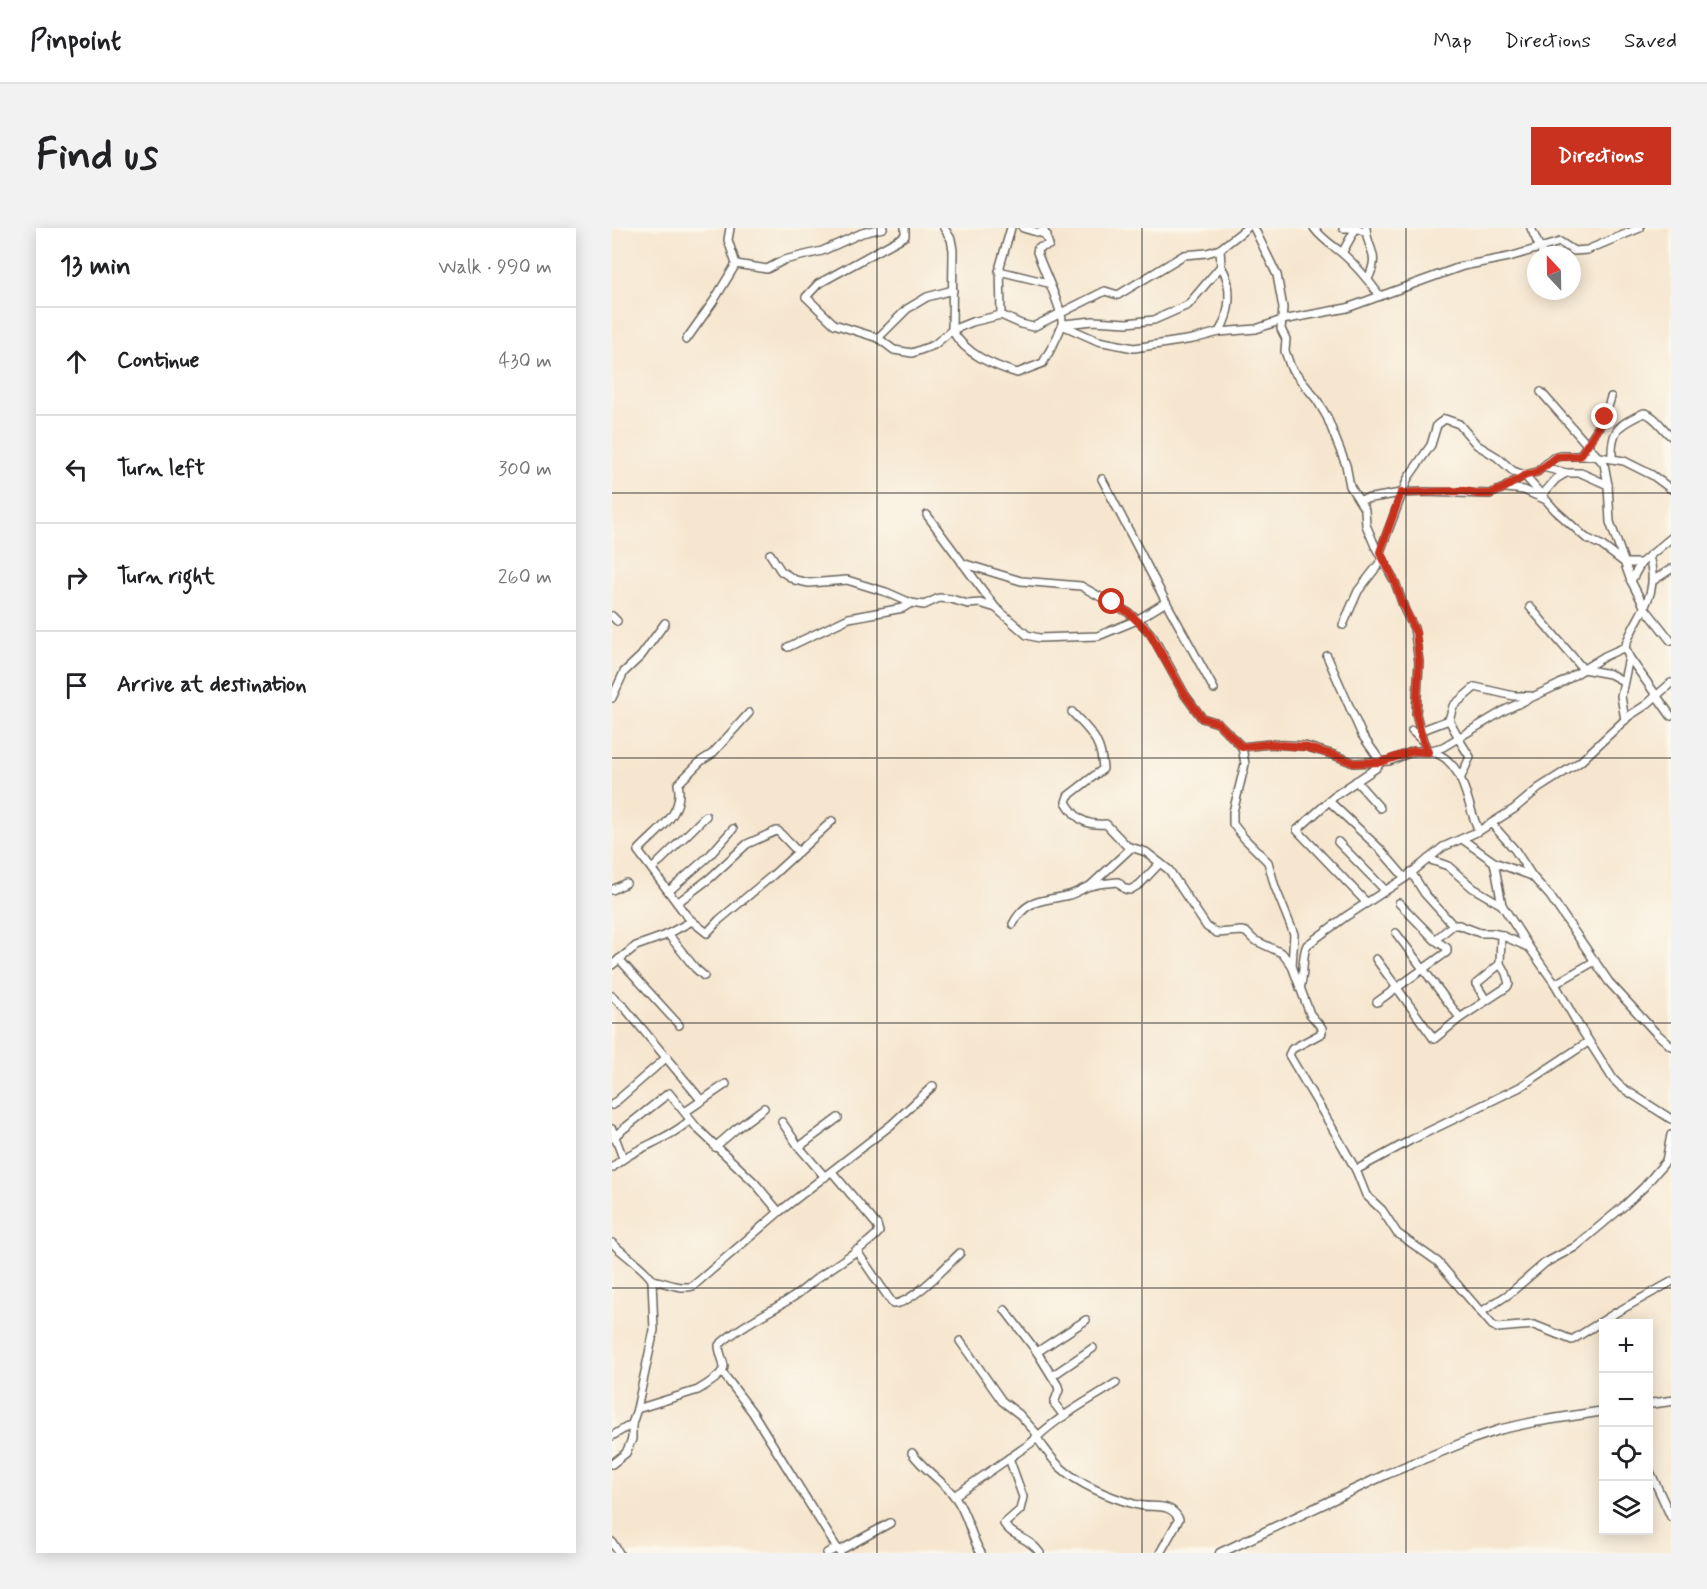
<!DOCTYPE html>
<meta charset="utf-8">
<style>
body{margin:0;font-family:Mynerve,sans-serif;background:#f2f2f2;color:#202124}
.controls{position:absolute;right:18px;bottom:18px;display:grid;overflow:hidden;border-radius:0px;box-shadow:0 3px 15px #0003}
.controls button{width:54px;height:54px;display:grid;place-items:center;padding:0;border:0;border-bottom:2px solid #e0e0e0;background:#fff;color:#202124;font:30px sans-serif}
.compass{position:absolute;left:915px;top:18px;width:54px;height:54px;border-radius:50%;background:#fff;box-shadow:0 3px 15px #0003;rotate:338deg}
.stop{position:absolute;width:18px;height:18px;margin:-14px;border:4px solid #c8321e;border-radius:50%;background:#fff}
.stop.end{background:#c8321e;border-color:#fff;box-shadow:0 2px 6px #0008}
.list{margin:0;padding:0;list-style:none}
h2{display:flex;justify-content:space-between;align-items:center;height:78px;margin:0;padding:0 24px;font-size:26px}
h2 small{font-size:20px;font-weight:400;color:#757577}
.list li{display:grid;grid-template-columns:39px 1fr auto;gap:18px;align-items:center;box-sizing:border-box;height:108px;padding:0 24px;border-top:2px solid #e0e0e0}
.list b{display:block;font-size:22px;white-space:nowrap}
.list em{font-size:20px;font-style:normal;color:#757577}
.icon{flex:none;width:33px;height:33px;fill:none;stroke:currentColor;stroke-width:2;stroke-linecap:round;stroke-linejoin:round}
.map{position:relative;flex:none;width:1059px;height:1325px;overflow:hidden;border-radius:0px}
header{display:flex;align-items:center;gap:36px;box-sizing:border-box;height:84px;padding:0 30px;background:#fff;border-bottom:2px solid #e0e0e0}
header strong{font-size:28px}
nav{display:flex;gap:33px;margin-inline-start:auto;font-size:21px}
.intro{display:flex;align-items:center;justify-content:space-between;box-sizing:border-box;height:144px;padding:0 36px}
h1{margin:0;font-size:42px}
.button{padding:15px 27px;border-radius:0px;background:#c8321e;color:#fff;font-size:21px;font-weight:700}
main{display:flex;gap:36px;padding:0 36px}
aside{flex:1;background:#fff;border-radius:0px;box-shadow:0 3px 15px #0003}
.map>svg:first-child{display:block}
</style>
<header>
<strong>Pinpoint</strong>
<nav><a>Map</a><a>Directions</a><a>Saved</a></nav>
</header>
<div class="intro"><h1>Find us</h1><a class="button">Directions</a></div>
<main>
<aside>
<h2>13 min<small>Walk · 990 m</small></h2>
<ul class="list">
<li><svg class="icon" aria-label="ahead" viewBox="0 0 24 24"><path d="M12 20V5M6 11l6-6 6 6"/></svg><div><b>Continue</b></div><em>430 m</em></li>
<li><svg class="icon" aria-label="left" viewBox="0 0 24 24"><path d="M17 20v-9H6M10 6l-5 5 5 5"/></svg><div><b>Turn left</b></div><em>300 m</em></li>
<li><svg class="icon" aria-label="right" viewBox="0 0 24 24"><path d="M7 20v-9h11M14 6l5 5-5 5"/></svg><div><b>Turn right</b></div><em>260 m</em></li>
<li><svg class="icon" aria-label="arrive" viewBox="0 0 24 24"><path d="M6 21V4h12l-3 4 3 4H6"/></svg><div><b>Arrive at destination</b></div></li>
</ul>
</aside>
<div class="map">
<svg width="1059" height="1325" viewBox="0 0 1059 1325">
<rect width="100%" height="100%" fill="#fbf7ec"/>
<filter id="ink" filterUnits="userSpaceOnUse"><feTurbulence type="fractalNoise" baseFrequency=".0167" numOctaves="2"/><feDisplacementMap in="SourceGraphic" scale="12" xChannelSelector="R" yChannelSelector="G"/><feConvolveMatrix kernelMatrix="1 2 1 2 8 2 1 2 1" color-interpolation-filters="sRGB"/></filter>
<filter id="wash" filterUnits="userSpaceOnUse"><feTurbulence type="fractalNoise" baseFrequency=".008" numOctaves="4" result="noise"/><feDisplacementMap in="SourceGraphic" scale="24" xChannelSelector="R" yChannelSelector="G"/><feGaussianBlur stdDeviation="1.35" result="paint"/><feColorMatrix in="noise" values="0 0 0 0 0 0 0 0 0 0 0 0 0 0 0 0 0 1.4 0 .05"/><feComposite in="paint" operator="in"/></filter>
<g filter="url(#wash)">
<rect width="100%" height="100%" fill="#f6e6cf"/>
</g>
<g filter="url(#ink)">
<g fill="none" stroke-linecap="round" stroke-linejoin="round">
<g stroke="#68635b" stroke-width="10">
<g id="minor">
<polyline points="293,0 293,8 206,56 194,69 222,96 266,110 282,122 300,125 322,117 340,102 360,94 389,87 409,96 421,99 493,63 506,67 572,27 595,25 608,21 635,0"/>
<path d="M332,0l7,11 2,11 -1,80c13,24 40,35 65,43l26,-10c6,-12 16,-26 19,-39 2,-12 -20,-57 -25,-72l1,-4 11,-3 -6,-17"/>
<polyline points="411,0 435,7"/>
<polyline points="642,0 665,47 671,80 669,101 674,111 673,123 679,140 705,172 715,189 734,237 738,258 753,282 754,297 763,318 783,354 793,383 802,400 807,434 804,486 811,513 816,523"/>
<path d="M702,0c8,11 18,17 28,25 15,13 27,28 38,43"/>
<polyline points="731,0 744,0 754,4"/>
<path d="M754,0c1,23 15,24 2,51"/>
<polyline points="919,0 931,27"/>
<polyline points="730,25 744,0"/>
<polyline points="124,36 155,41 172,32 210,23 250,5 271,0"/>
<polyline points="387,43 436,55"/>
<polyline points="389,87 388,38 399,0"/>
<polyline points="452,96 481,93 515,95 542,92 576,77 609,38 608,21"/>
<polyline points="450,97 486,113 522,120 581,111 607,104 644,101 670,92 735,80 851,38 897,29 948,14 962,23 975,22 1028,0"/>
<path d="M607,104c12,-19 14,-47 2,-66"/>
<polyline points="266,110 295,81 315,69 341,62"/>
<polyline points="74,112 101,74 124,36 116,12 118,0"/>
<polyline points="929,164 992,236 996,257 998,294 1019,353 1033,380 1059,413"/>
<polyline points="968,228 993,189 999,169"/>
<path d="M1000,230c-1,-29 6,-33 32,-45 11,2 18,16 27,23"/>
<polyline points="931,239 954,245 969,245 996,257"/>
<polyline points="490,251 554,374 602,461"/>
<polyline points="895,260 912,262 932,271"/>
<polyline points="930,267 944,251 954,245"/>
<polyline points="747,272 789,265 812,264 878,266 892,260 912,247 925,244 941,230 949,228 982,228 1012,233 1040,247 1059,261"/>
<polyline points="315,287 383,379"/>
<polyline points="768,324 796,250 819,217 825,197 833,191 847,196 865,217 885,229 901,243 912,247 943,282 974,310 989,317 1013,335 1029,335"/>
<polyline points="158,326 169,343 183,352 197,355 235,352 274,364 299,375 312,377 327,370 339,371 356,376 368,375 384,380 415,407 427,410 486,408 525,392 554,374"/>
<path d="M1037,328c12,43 -12,55 -24,91l4,10 42,59"/>
<polyline points="350,335 409,353 469,358 517,385 532,398 541,409 573,467 590,490 606,495 630,519 658,516 693,518 722,527 742,535 777,533 802,523 816,523 831,519 893,482 946,457 993,428 1013,419"/>
<polyline points="1042,352 1059,341"/>
<polyline points="1019,353 1029,335 1059,310"/>
<polyline points="918,379 971,441 998,446 1011,453"/>
<polyline points="0,388 5,393"/>
<polyline points="731,397 746,363 770,332"/>
<polyline points="176,419 237,390 291,380 299,375"/>
<polyline points="715,428 750,507 769,534 764,540 724,567 685,602 755,675"/>
<polyline points="0,470 12,444 29,428 53,395"/>
<path d="M460,484c19,21 29,27 31,57l-35,27 -2,6c10,17 20,24 40,22l21,22 19,6 23,18 38,57 10,6 24,-2 5,1 8,8 28,13 10,13 18,48 12,14v5l-30,16 -3,6 45,76 22,39 10,25 16,15 15,23 41,29 54,63 5,3 37,-3 38,15 45,-28 54,-30"/>
<polyline points="1013,492 1009,468 1017,429"/>
<polyline points="800,503 811,513"/>
<polyline points="808,503 837,492"/>
<polyline points="846,510 858,529 849,549"/>
<polyline points="847,510 837,492 841,478 863,459 902,468 918,468"/>
<polyline points="630,519 633,536 621,584 621,596 632,610 656,634 663,659 682,706 680,738"/>
<path d="M819,523c35,11 34,51 48,80"/>
<polyline points="744,553 768,580"/>
<polyline points="717,573 769,622 793,650"/>
<polyline points="880,596 903,622 920,648 938,668 997,754 1043,804 1059,818"/>
<polyline points="850,611 882,634 920,648"/>
<polyline points="726,614 773,662"/>
<polyline points="816,631 836,638 861,660 890,677 917,719 943,756 964,793 1001,851 1009,859 1059,891"/>
<polyline points="882,634 890,677"/>
<polyline points="40,641 94,588"/>
<polyline points="799,644 813,666 841,697 847,697 868,705 880,705 889,707 916,719"/>
<polyline points="479,657 519,620"/>
<polyline points="0,662 14,655"/>
<polyline points="57,663 98,627 121,601"/>
<polyline points="65,675 98,650 135,616 164,603 166,603 186,624"/>
<polyline points="787,675 823,712"/>
<path d="M80,693l-6,-6 -48,-64c18,-20 47,-36 40,-67l23,-23 11,-7 37,-41"/>
<path d="M401,696c14,-27 31,-22 56,-29 8,-2 14,-7 21,-9 9,-3 20,-3 28,-4l7,7 5,1 10,-6 20,-21"/>
<polyline points="784,705 848,790"/>
<polyline points="56,706 83,740 92,748"/>
<polyline points="7,731 67,797"/>
<polyline points="764,731 822,811 848,790 895,759 897,756 894,745 888,736 889,707"/>
<polyline points="0,737 24,718 52,708 80,693 95,705 107,692 161,647 220,593"/>
<polyline points="943,756 983,733"/>
<path d="M688,760c5,-14 1,-31 7,-43l38,-28 60,-39 38,-31 36,-16 35,-22 25,-21 41,-26 49,-46 17,-11 25,-22"/>
<polyline points="0,768 13,780 90,873"/>
<polyline points="874,772 864,756 888,736"/>
<polyline points="765,774 835,724 835,720 823,712 841,697"/>
<polyline points="0,877 55,829"/>
<polyline points="73,884 114,856"/>
<polyline points="170,894 187,919 213,949"/>
<polyline points="0,901 11,930"/>
<polyline points="0,910 57,865 85,900 143,955 167,984"/>
<polyline points="103,919 124,901 152,880"/>
<polyline points="187,919 226,890"/>
<path d="M0,940c20,-20 55,-27 78,-48"/>
<polyline points="744,942 799,912 908,859 976,814"/>
<path d="M0,1015c11,11 34,26 40,37l2,50 -17,79 -5,15v15l-6,14 -14,11"/>
<path d="M244,1022l37,54c19,0 53,-38 67,-51"/>
<path d="M40,1052c13,2 28,10 41,6l86,-74 112,-87 42,-39"/>
<polyline points="393,1082 425,1124 446,1158 447,1162 442,1175 452,1188"/>
<polyline points="869,1084 897,1066 933,1035 963,1019 1013,977 1032,959 1054,933 1059,907"/>
<polyline points="348,1113 390,1173 407,1186 426,1207"/>
<polyline points="425,1124 474,1092"/>
<polyline points="110,1144 141,1185 228,1325"/>
<polyline points="440,1148 481,1120"/>
<path d="M25,1181l61,-19c8,-5 26,-15 26,-24 -1,-7 -5,-13 -5,-21 21,-19 47,-31 71,-46 12,-7 21,-17 33,-25 19,-14 40,-25 56,-42l-2,-7 -45,-53"/>
<polyline points="0,1208 20,1196"/>
<path d="M424,1209c8,10 15,21 23,29 19,18 50,31 75,38 17,6 35,-4 45,15l-19,34"/>
<path d="M300,1225c12,17 31,28 43,44 13,17 15,39 26,56"/>
<path d="M397,1230l14,39 -3,13 -16,14c8,13 25,13 36,29"/>
<polyline points="1036,1239 1059,1289"/>
<path d="M342,1268l77,-53c24,-25 56,-41 85,-60"/>
<polyline points="0,1314 7,1325"/>
<polyline points="227,1323 278,1295"/>
<polyline points="215,1325 225,1320"/>
</g>
</g>
<g stroke="#68635b" stroke-width="11">
<g id="major">
<polyline points="1036,1176 1059,1173"/>
<polyline points="608,1325 775,1246 860,1211 890,1201 922,1194 992,1183"/>
</g>
</g>
<use href="#minor" stroke="#fff" stroke-width="7"/>
<use href="#major" stroke="#fff" stroke-width="8"/>
</g>
</g>
<g fill="none" stroke-linecap="round" stroke-linejoin="round" filter="url(#ink)">
<polyline stroke="#c8321e" stroke-width="8" points="500,374 517,385 537,404 573,467 590,490 606,495 630,519 657,516 693,519 722,527 742,535 769,534 802,523 816,524 811,513 804,486 807,434 804,405 790,375 783,354 768,324 789,265 852,263 866,266 878,266 892,260 912,248 925,244 945,229 968,228 993,189"/>
</g>
<path fill="none" stroke="#1c1c1c" stroke-width="1.5" stroke-opacity="0.55" d="M265,0v1325M530,0v1325M794,0v1325M0,265h1059M0,530h1059M0,795h1059M0,1060h1059"/>
</svg>
<div class="controls">
<button>+</button>
<button>−</button>
<button><svg class="icon" aria-label="locate" viewBox="0 0 24 24"><circle cx="12" cy="12" r="6"/><path d="M12 2v4M12 18v4M2 12h4M18 12h4"/></svg></button>
<button><svg class="icon" aria-label="layers" viewBox="0 0 24 24"><path d="M12 4l9 5-9 5-9-5zM3 14l9 5 9-5"/></svg></button>
</div>
<svg class="compass" viewBox="-18 -18 36 36"><path d="M0-13l5 13h-10z" fill="#e53935"/><path d="M0 13l5-13h-10z" fill="#757577"/></svg>
<div class="stop" style="left:500px;top:374px"></div>
<div class="stop end" style="left:993px;top:189px"></div>
</div>
</main>
